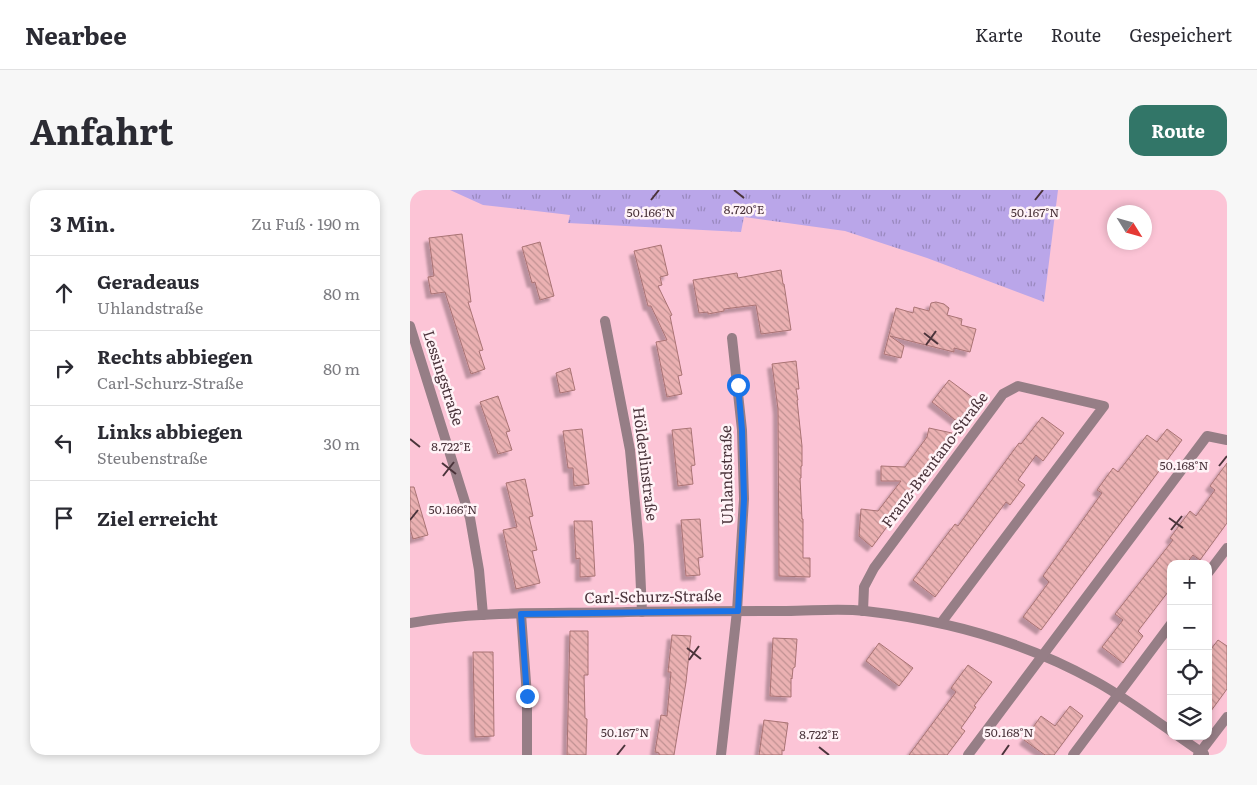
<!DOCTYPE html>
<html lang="de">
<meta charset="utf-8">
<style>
body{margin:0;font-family:Literata,serif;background:#f7f7f7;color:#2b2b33}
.controls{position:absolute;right:15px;bottom:15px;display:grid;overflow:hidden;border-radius:10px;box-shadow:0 2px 8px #0003}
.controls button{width:45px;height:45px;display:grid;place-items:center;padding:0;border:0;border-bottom:1px solid #e1e1e2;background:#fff;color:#2b2b33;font:25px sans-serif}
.compass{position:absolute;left:697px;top:15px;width:45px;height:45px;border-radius:50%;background:#fff;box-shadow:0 2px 8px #0003;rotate:127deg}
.stop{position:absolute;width:15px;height:15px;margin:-11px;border:4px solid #1a73e8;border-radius:50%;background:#fff}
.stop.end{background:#1a73e8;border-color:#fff;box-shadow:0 1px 5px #0008}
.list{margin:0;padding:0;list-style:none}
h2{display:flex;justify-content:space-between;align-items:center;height:65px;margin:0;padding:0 20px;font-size:21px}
h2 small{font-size:16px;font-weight:400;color:#7c7c81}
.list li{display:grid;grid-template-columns:32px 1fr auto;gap:15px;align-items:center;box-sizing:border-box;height:75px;padding:0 20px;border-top:1px solid #e1e1e2}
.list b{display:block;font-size:19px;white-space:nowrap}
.list p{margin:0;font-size:16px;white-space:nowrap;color:#7c7c81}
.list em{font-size:16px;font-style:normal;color:#7c7c81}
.icon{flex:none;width:28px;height:28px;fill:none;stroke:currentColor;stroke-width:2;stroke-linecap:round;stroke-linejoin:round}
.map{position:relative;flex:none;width:817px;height:565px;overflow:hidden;border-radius:15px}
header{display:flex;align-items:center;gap:30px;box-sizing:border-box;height:70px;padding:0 25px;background:#fff;border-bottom:1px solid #e1e1e2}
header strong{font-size:24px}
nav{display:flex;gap:28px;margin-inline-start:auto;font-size:18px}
.intro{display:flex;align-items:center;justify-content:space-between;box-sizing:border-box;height:120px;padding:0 30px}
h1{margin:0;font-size:35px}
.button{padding:12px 22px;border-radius:15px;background:#327668;color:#fff;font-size:18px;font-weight:700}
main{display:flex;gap:30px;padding:0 30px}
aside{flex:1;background:#fff;border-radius:15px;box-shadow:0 2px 8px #0003}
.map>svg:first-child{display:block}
</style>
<header>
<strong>Nearbee</strong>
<nav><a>Karte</a><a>Route</a><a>Gespeichert</a></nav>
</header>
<div class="intro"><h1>Anfahrt</h1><a class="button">Route</a></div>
<main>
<aside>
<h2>3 Min.<small>Zu Fuß · 190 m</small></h2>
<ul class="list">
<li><svg class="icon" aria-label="ahead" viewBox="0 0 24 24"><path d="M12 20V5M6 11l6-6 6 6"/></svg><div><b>Geradeaus</b><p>Uhlandstraße</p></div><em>80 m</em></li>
<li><svg class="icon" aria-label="right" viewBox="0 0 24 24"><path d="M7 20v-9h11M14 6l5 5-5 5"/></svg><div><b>Rechts abbiegen</b><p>Carl-Schurz-Straße</p></div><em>80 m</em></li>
<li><svg class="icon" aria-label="left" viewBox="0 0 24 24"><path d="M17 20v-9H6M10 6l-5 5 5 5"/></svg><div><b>Links abbiegen</b><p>Steubenstraße</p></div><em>30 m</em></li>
<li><svg class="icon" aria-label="arrive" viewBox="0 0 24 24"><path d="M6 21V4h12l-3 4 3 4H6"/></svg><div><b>Ziel erreicht</b></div></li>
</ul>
</aside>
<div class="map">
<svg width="817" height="565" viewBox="0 0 817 565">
<defs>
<pattern id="grass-tufts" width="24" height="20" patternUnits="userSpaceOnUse" patternTransform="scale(1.25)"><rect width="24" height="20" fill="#baa6e9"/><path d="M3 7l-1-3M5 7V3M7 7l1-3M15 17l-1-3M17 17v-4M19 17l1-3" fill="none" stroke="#9988be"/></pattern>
<pattern id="building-back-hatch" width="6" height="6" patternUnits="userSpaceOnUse" patternTransform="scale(1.25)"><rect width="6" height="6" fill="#ebb1b2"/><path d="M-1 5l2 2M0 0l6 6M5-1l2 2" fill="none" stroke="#c09192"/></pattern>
<filter id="shadow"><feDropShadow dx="-4.5" dy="4.5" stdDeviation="1" flood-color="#0004"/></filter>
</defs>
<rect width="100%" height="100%" fill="#fcc4d6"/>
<polygon fill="url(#grass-tufts)" points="40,0 648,0 634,112 517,68 435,41 334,27 331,42 158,33 160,25 73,15"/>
<g fill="url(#building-back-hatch)" stroke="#a97374" filter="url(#shadow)">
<polygon points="52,44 61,112 58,112 73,160 69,161 75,179 61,184 35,102 21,104 18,87 24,86 19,48"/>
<polygon points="130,52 144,106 130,110 125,92 122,93 112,57"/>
<polygon points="251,55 258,85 250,87 252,95 248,96 262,125 260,126 272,185 268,186 272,204 257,207 246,152 257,150 241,116 238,116 224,61"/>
<polygon points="371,80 373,94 374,94 381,140 351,144 346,115 314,119 314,121 298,124 298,122 289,123 283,90 327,83 328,88"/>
<polygon points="526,112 534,114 539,118 537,125 552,129 551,135 566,139 560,162 544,158 544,162 480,146 494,156 491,168 474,164 486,118 503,123 504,117 519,121 521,113"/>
<polygon points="386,171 389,199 386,199 388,210 387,210 392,256 392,276 391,276 391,288 390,288 392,329 393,329 393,368 400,368 400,387 369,386 368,219 362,174"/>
<polygon points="160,178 165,200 150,203 146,183"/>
<polygon points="539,190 566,210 549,233 522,212"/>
<polygon points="88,206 100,241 96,242 102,260 88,264 70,212"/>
<polygon points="632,227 654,243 633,271 626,265 608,290 615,295 600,315 596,312 525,407 503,390 545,334 548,336 609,253 611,254"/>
<polygon points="281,238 285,275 281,276 283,294 268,296 262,240"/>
<polygon points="519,238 542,243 511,285 510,292 462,357 449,346 451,319 468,321 491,291 471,291 471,276 495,277 517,247"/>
<polygon points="172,239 179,294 164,296 163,278 158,278 153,241"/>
<polygon points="757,239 772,250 631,440 613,427 639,392 633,386 692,303 687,300 703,278 708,282 737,245 747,252"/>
<polygon points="817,273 817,333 790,370 783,365 776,374 761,374 761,398 728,441 733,446 713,473 692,457 713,430 705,424 763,350 760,348 780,321 786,326 805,300 800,296"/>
<polygon points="115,289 123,326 119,327 127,360 122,361 130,393 106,399 93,340 107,337 96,293"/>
<polygon points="0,297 4,297 18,345 3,349 0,338"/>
<polygon points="290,329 293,367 288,368 290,385 276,386 271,330"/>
<polygon points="164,331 182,331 185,386 170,387 170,368 166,369"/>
<polygon points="160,441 178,441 178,485 174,485 175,528 177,529 176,565 157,565"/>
<polygon points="262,445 281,446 276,492 264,565 249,565 249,563 245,562 251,525 257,526 261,482 258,482"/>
<polygon points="363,448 387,449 385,477 383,478 382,489 381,488 381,507 360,506"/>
<polygon points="808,450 817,456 817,499 798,525 798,463"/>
<polygon points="469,453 503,478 489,496 456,471"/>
<polygon points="63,462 83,462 84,546 65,547"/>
<polygon points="558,475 582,492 564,516 566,517 551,538 555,541 537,565 499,565 546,502 541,498"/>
<polygon points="660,516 673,526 644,565 635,565 614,550 631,526 645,536"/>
<polygon points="354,530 378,533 374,561 372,560 372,565 349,565"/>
</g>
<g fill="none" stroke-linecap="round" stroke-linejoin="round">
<g stroke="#967e86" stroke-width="10">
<polyline points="195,131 220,260 229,355 232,422"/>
<polyline points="0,136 60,328 69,380 73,425"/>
<polyline points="798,383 817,358"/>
<polyline points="453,421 454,397 464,378 593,204 608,196 694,216 531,433"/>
<polyline points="111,424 117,506 117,565"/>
<path d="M0,433c70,-13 146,-9 217,-11 53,-1 106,-1 159,-1 26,0 53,-3 79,0 80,9 160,31 230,70 26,14 51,33 76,50"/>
<polyline points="768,546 794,564"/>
<polyline points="311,565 327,421 334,309 332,240 322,148"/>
<polyline points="558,565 797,246 817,250"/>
<polyline points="663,565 761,434"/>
<polyline points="788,565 817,527"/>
</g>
</g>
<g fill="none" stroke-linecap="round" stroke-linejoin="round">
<polyline stroke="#1a73e8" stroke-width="6" points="117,506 111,424 328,421 334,309 332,240 328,195"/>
</g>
<path fill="none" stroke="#4b343b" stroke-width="2" d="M324,0l10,8M241,10l8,-10M625,10l8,-10M514,143l14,11M516,155l10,-14M0,249l10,8M32,273l14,11M809,276l8,-10M33,286l11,-14M759,328l14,10M0,330l8,-10M761,340l11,-14M277,458l14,11M279,470l10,-14M409,557l10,8M207,565l8,-10M592,565l7,-10"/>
<g text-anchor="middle" stroke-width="5" stroke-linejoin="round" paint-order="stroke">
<g font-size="15" fill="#4b343b" stroke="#fff3f7">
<text transform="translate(33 188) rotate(72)" y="5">Lessingstraße</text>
<text transform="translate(525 270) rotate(-53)" y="5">Franz-Brentano-Straße</text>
<text transform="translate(235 274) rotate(83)" y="5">Hölderlinstraße</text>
<text transform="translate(317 285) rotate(-91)" y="5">Uhlandstraße</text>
<text transform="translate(243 407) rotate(-1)" y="5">Carl-Schurz-Straße</text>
</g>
</g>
<g font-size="12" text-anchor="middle" fill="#4b343b" stroke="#fff3f7" stroke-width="5" stroke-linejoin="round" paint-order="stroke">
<text x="334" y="24">8.720°E</text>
<text x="241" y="27">50.166°N</text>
<text x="625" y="27">50.167°N</text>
<text x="41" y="261">8.722°E</text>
<text x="774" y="280">50.168°N</text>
<text x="43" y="324">50.166°N</text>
<text x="215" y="547">50.167°N</text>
<text x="599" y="547">50.168°N</text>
<text x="409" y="549">8.722°E</text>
</g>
</svg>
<div class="controls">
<button>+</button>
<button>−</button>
<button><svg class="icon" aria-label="locate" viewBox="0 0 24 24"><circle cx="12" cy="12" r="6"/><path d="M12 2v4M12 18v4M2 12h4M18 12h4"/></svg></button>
<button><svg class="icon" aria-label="layers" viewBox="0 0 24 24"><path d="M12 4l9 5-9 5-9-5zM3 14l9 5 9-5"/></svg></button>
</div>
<svg class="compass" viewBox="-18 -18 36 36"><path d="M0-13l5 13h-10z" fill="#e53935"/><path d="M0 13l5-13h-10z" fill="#7c7c81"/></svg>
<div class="stop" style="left:328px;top:195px"></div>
<div class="stop end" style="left:117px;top:506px"></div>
</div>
</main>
